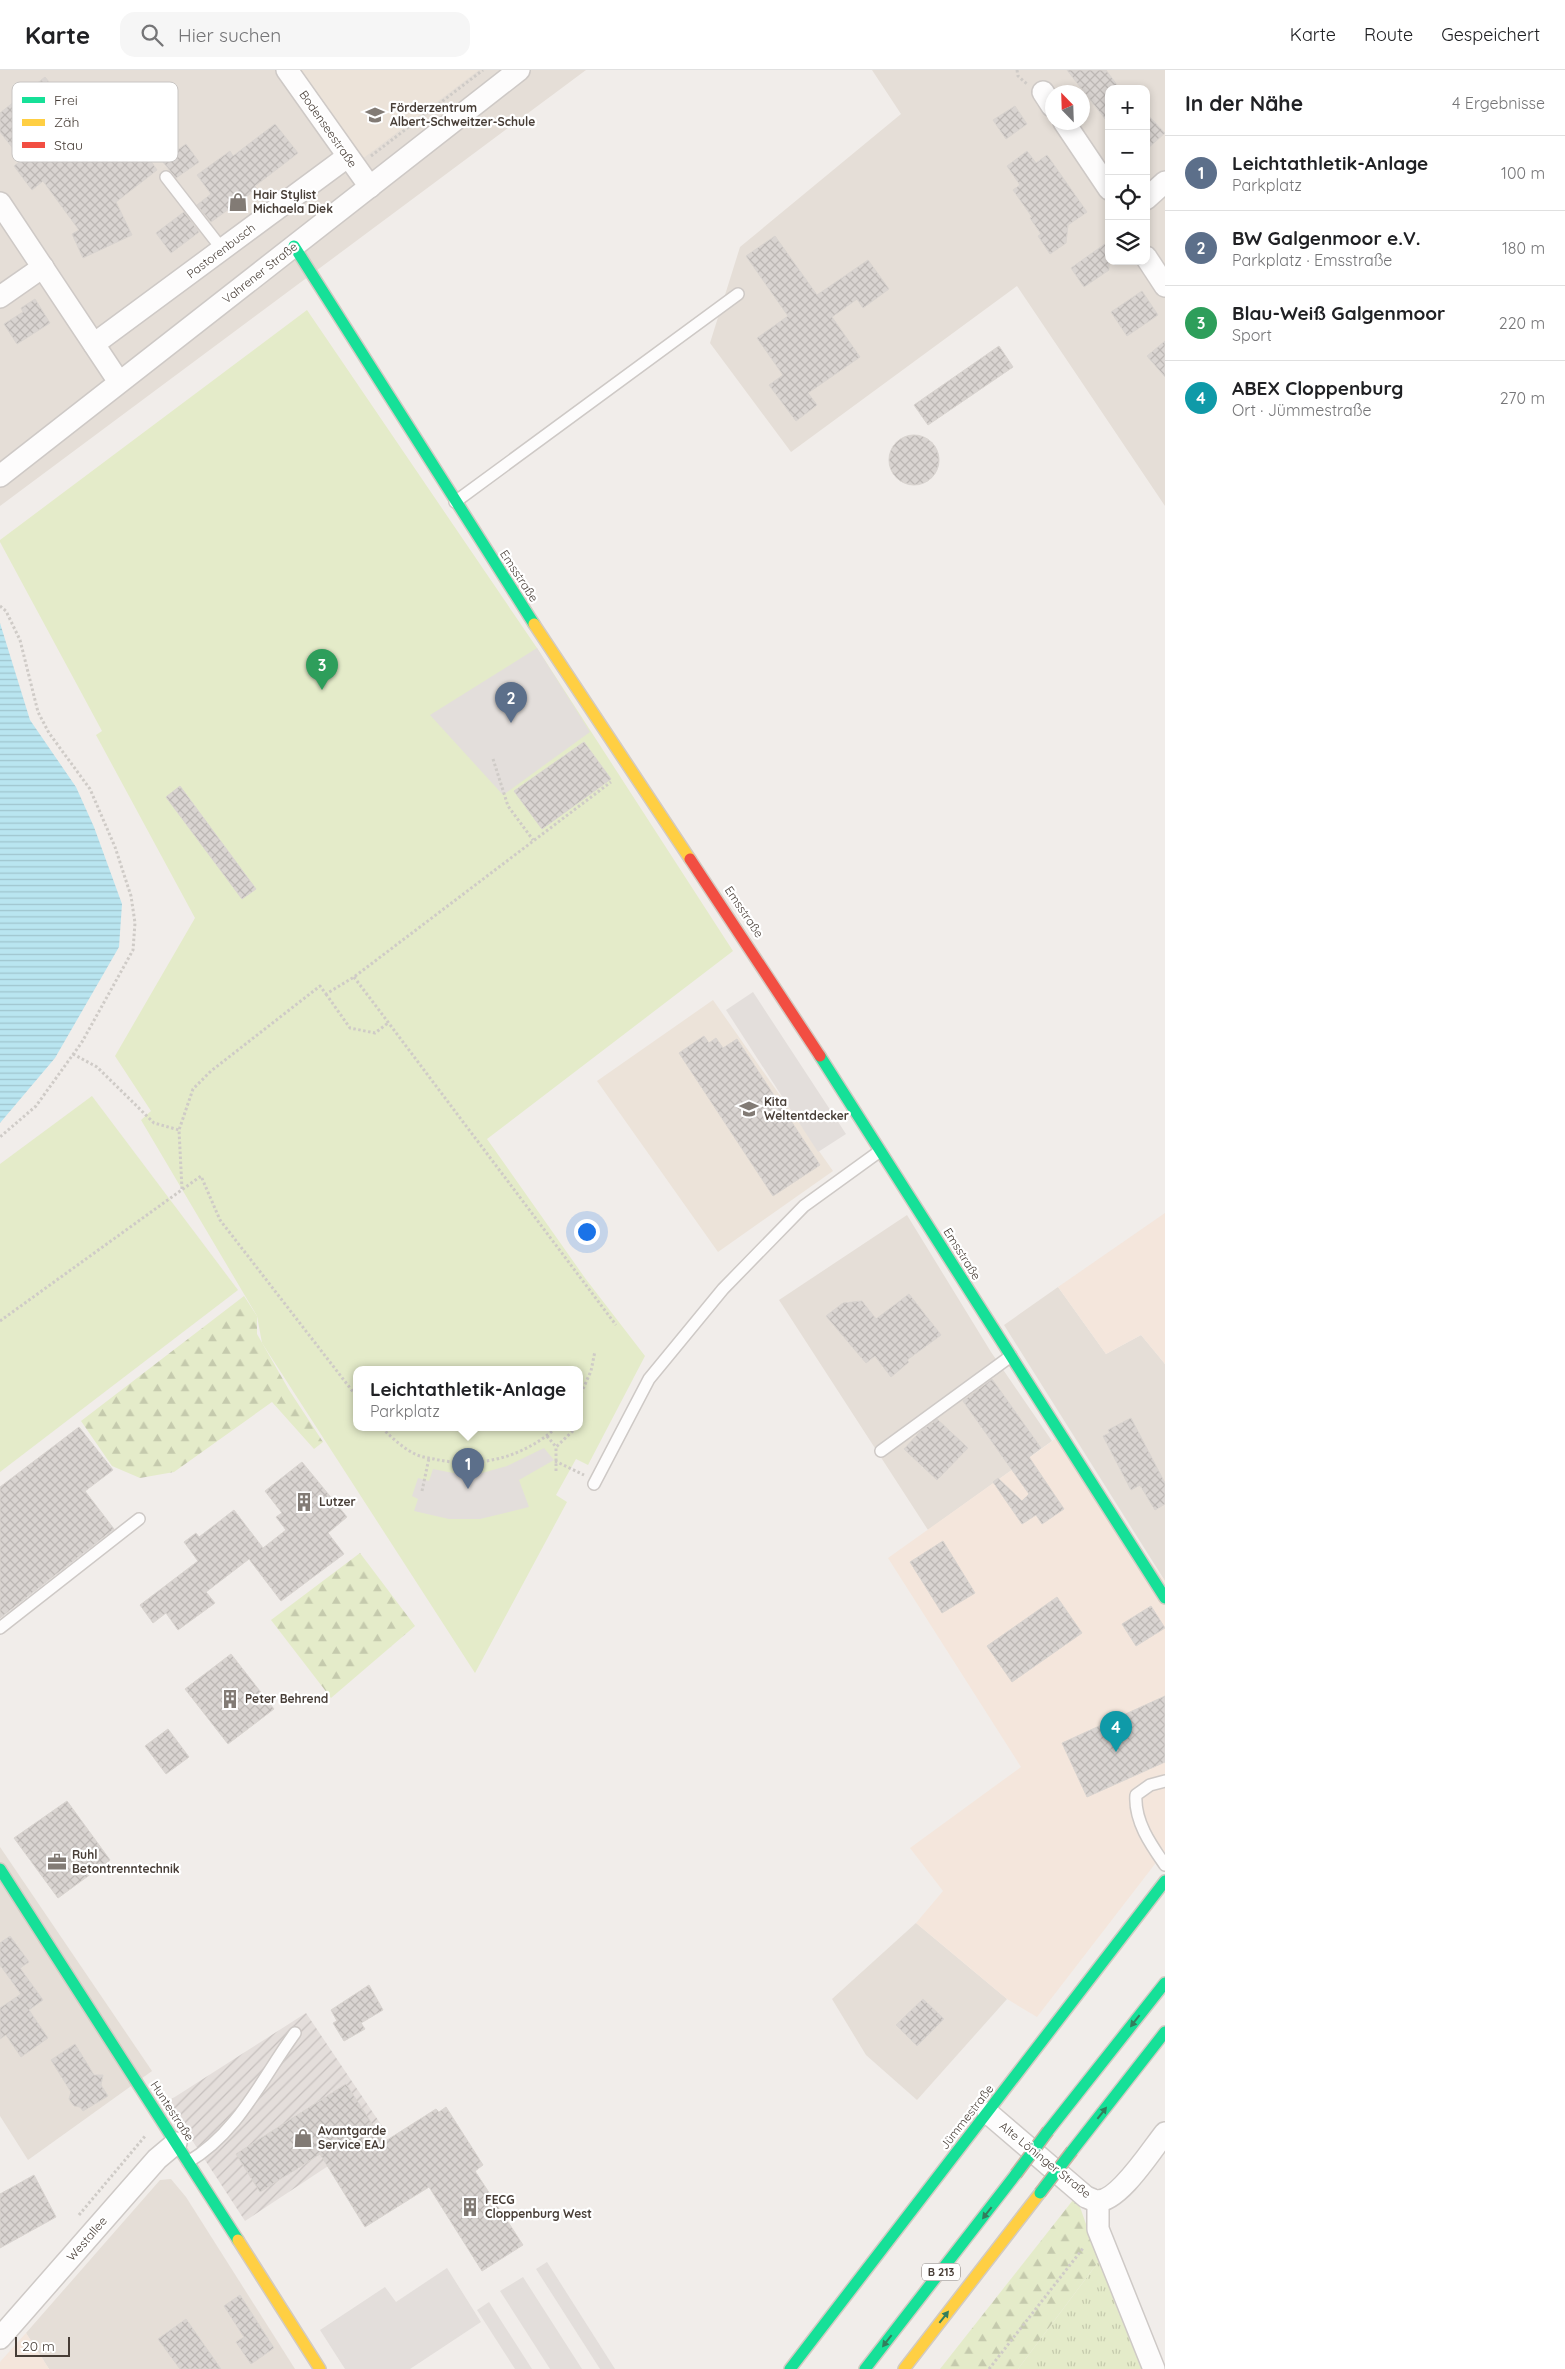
<!DOCTYPE html>
<html lang="de">
<meta charset="utf-8">
<style>
body{margin:0;font-family:Quicksand,sans-serif;background:#f6f6f6;color:#202124}
.controls{position:absolute;right:15px;top:15px;display:grid;overflow:hidden;border-radius:10px;box-shadow:0 2px 8px #0003}
.controls button{width:45px;height:45px;display:grid;place-items:center;padding:0;border:0;border-bottom:1px solid #e0e0e0;background:#fff;color:#202124;font:25px sans-serif}
.compass{position:absolute;left:1045px;top:15px;width:45px;height:45px;border-radius:50%;background:#fff;box-shadow:0 2px 8px #0003;rotate:337deg}
.scale{position:absolute;left:15px;bottom:12px;width:55px;box-sizing:border-box;padding-left:5px;border:2px solid #473d36;border-top:0;font-size:14px;line-height:18px;white-space:nowrap;color:#473d36;-webkit-text-stroke:4px #fff;paint-order:stroke}
.you{position:absolute;left:586px;top:1161px;width:18px;height:18px;margin:-12px;border:4px solid #fff;border-radius:50%;background:#1a73e8;box-shadow:0 0 0 8px #1a73e833}
.badge{display:grid;place-items:center;width:32px;height:32px;border-radius:50%;background:#827b75;color:#fff;font-size:16px;font-weight:700}
.pin{position:absolute;translate:-50% -41px;filter:drop-shadow(0 1px 2px #0008)}
.pin::after{content:'';position:absolute;top:26px;width:18px;height:15px;background:inherit;clip-path:polygon(0 0,100% 0,50% 100%)}
.popup{position:absolute;left:353px;top:1296px;width:230px;height:65px;box-sizing:border-box;display:grid;place-content:center;border-radius:10px;background:#fff;filter:drop-shadow(0 1px 4px #0005);font-size:16px;white-space:nowrap;color:#757577}
.popup b{font-size:19px;color:#202124}
.popup::after{content:'';position:absolute;left:50%;top:100%;margin-left:-10px;border:10px solid transparent;border-top-color:#fff}
.list{margin:0;padding:0;list-style:none}
h2{display:flex;justify-content:space-between;align-items:center;height:65px;margin:0;padding:0 20px;font-size:21px}
h2 small{font-size:16px;font-weight:400;color:#757577}
.list li{display:grid;grid-template-columns:32px 1fr auto;gap:15px;align-items:center;box-sizing:border-box;height:75px;padding:0 20px;border-top:1px solid #e0e0e0}
.list b{display:block;font-size:19px;white-space:nowrap}
.list p{margin:0;font-size:16px;white-space:nowrap;color:#757577}
.list em{font-size:16px;font-style:normal;color:#757577}
.icon{flex:none;width:28px;height:28px;fill:none;stroke:currentColor;stroke-width:2;stroke-linecap:round;stroke-linejoin:round}
.map{position:relative;flex:none;width:1165px;height:2299px;overflow:hidden}
header{display:flex;align-items:center;gap:30px;box-sizing:border-box;height:70px;padding:0 25px;background:#fff;border-bottom:1px solid #e0e0e0}
header strong{font-size:24px}
nav{display:flex;gap:28px;margin-inline-start:auto;font-size:18px}
.search{width:350px;height:45px;background:#f6f6f6;display:flex;align-items:center;gap:12px;box-sizing:border-box;padding:0 18px;border-radius:15px;color:#757577;font-size:19px}
main{display:flex}
aside{flex:1;background:#fff}
.map>svg:first-child{display:block}
</style>
<header>
<strong>Karte</strong>
<div class="search"><svg class="icon" aria-label="search" viewBox="0 0 24 24"><circle cx="10" cy="10" r="6"/><path d="M15 15l6 6"/></svg>Hier suchen</div>
<nav><a>Karte</a><a>Route</a><a>Gespeichert</a></nav>
</header>
<main>
<div class="map">
<svg width="1165" height="2299" viewBox="0 0 1165 2299">
<defs>
<pattern id="industrial-furrows" width="10" height="10" patternUnits="userSpaceOnUse" patternTransform="scale(1.25)"><rect width="10" height="10" fill="#e4dedb"/><path d="M-1 1l2-2M0 10L10 0M9 11l2-2" fill="none" stroke="#c5bfbd"/></pattern>
<pattern id="grass-tufts" width="24" height="20" patternUnits="userSpaceOnUse" patternTransform="scale(1.25)"><rect width="24" height="20" fill="#e4ebc9"/><path d="M3 7l-1-3M5 7V3M7 7l1-3M15 17l-1-3M17 17v-4M19 17l1-3" fill="none" stroke="#c5caad"/></pattern>
<pattern id="forest-firs" width="22" height="20" patternUnits="userSpaceOnUse" patternTransform="scale(1.25)"><rect width="22" height="20" fill="#e4ebc9"/><path d="M5 1l3.5 6h-7zM16 11l3.5 6h-7z" fill="#c5caad"/></pattern>
<pattern id="water-rules" width="6" height="5" patternUnits="userSpaceOnUse" patternTransform="scale(1.25)"><rect width="6" height="5" fill="#b9e5f0"/><path d="M0 2.5h6" fill="none" stroke="#a0c5ce"/></pattern>
<pattern id="building-cross-hatch" width="8" height="8" patternUnits="userSpaceOnUse" patternTransform="scale(1.25)"><rect width="8" height="8" fill="#d9d4d1"/><path d="M0 0l8 8M0 8l8-8" fill="none" stroke="#bcb7b4"/></pattern>
</defs>
<rect width="100%" height="100%" fill="#f1edea"/>
<g fill="#e5ded7" fill-rule="evenodd">
<polygon points="0,0 586,0 0,436"/>
<path d="M872,0h293v436l-148,-220 -226,166 -81,-109 30,-96 161,-133zM1109,19h37v172h-37zM1052,22h30v30h-30z"/>
<polygon points="907,1145 991,1282 1052,1371 928,1460 779,1230"/>
<polygon points="1058,1217 1106,1284 1141,1265 1165,1294 1165,1511 1004,1255"/>
<polygon points="0,1777 152,2001 28,2090 0,2046"/>
<polygon points="916,1853 1007,1929 917,2030 866,1985 832,1929"/>
<polygon points="171,2109 186,2127 295,2299 49,2299 26,2263 160,2110"/>
</g>
<g fill="#f4e6dc">
<polygon points="1165,1143 1165,1294 1141,1265 1106,1284 1058,1217"/>
<polygon points="1058,1367 1165,1511 1165,1781 1037,1947 1007,1929 916,1853 943,1821 910,1778 1021,1697 888,1488"/>
<polygon points="26,2263 49,2299 0,2299 0,2292"/>
</g>
<polygon fill="url(#industrial-furrows)" points="306,1943 384,2059 245,2151 167,2032"/>
<g fill="#ece3d9">
<polygon points="299,0 479,0 361,90"/>
<polygon points="713,930 833,1101 718,1182 597,1011"/>
</g>
<polygon fill="url(#grass-tufts)" points="1099,2191 1144,2299 1018,2299"/>
<g fill="url(#forest-firs)">
<polygon points="244,1226 257,1246 257,1264 289,1320 323,1372 314,1379 272,1332 174,1402 140,1408 112,1396 81,1351"/>
<polygon points="360,1483 415,1556 331,1628 271,1550"/>
<polygon points="1073,2130 1080,2137 1099,2191 1018,2299 940,2299"/>
</g>
<g fill="#e4ebc9" fill-rule="evenodd">
<path d="M307,240l230,338 196,303 -246,188 98,139 60,78 -57,109 -12,-6 -20,36 11,7 -92,171 -213,-330 -5,-27 -116,-196 10,-9 -36,-55 80,-138 -99,-183 6,-4 -102,-189v-2zM357,1300h222v58h-222z"/>
<polygon points="92,1026 238,1220 0,1402 0,1094"/>
</g>
<g fill="#e3dedb">
<polygon points="537,578 590,662 503,725 430,645"/>
<polygon points="753,922 846,1064 818,1082 726,940"/>
<polygon points="544,1378 554,1390 519,1410 529,1437 480,1449 449,1449 414,1441 418,1429 412,1426 418,1408 429,1411 433,1399 453,1403 482,1403 507,1396"/>
<polygon points="547,2192 615,2299 600,2299 536,2199"/>
<polygon points="447,2198 481,2252 410,2299 345,2299 320,2260 385,2217 396,2232"/>
<polygon points="523,2207 582,2299 550,2299 500,2221"/>
<polygon points="489,2232 532,2299 515,2299 477,2240"/>
</g>
<polygon fill="url(#water-rules)" points="0,553 30,650 76,717 94,757 122,834 119,877 55,988 0,1053"/>
<g fill="url(#building-cross-hatch)" stroke="#d9d4d0">
<polygon points="1067,0 1106,0 1120,19 1109,19 1109,54"/>
<polygon points="45,7 108,86 134,67 157,100 116,132 132,165 83,188 72,164 79,160 43,111 32,120 14,96 22,90 0,62 0,43"/>
<polygon points="1015,36 1027,54 1006,69 993,50"/>
<polygon points="1146,43 1165,63 1146,80"/>
<polygon points="275,54 298,83 255,116 257,119 211,152 197,135 211,124 197,105 230,81 233,86"/>
<polygon points="186,74 199,92 176,108 162,91"/>
<polygon points="1027,81 1036,93 1047,85 1087,142 1068,155 1066,173 1050,184 1038,166 1041,164 1030,148 1032,147 1013,120 1020,115 1007,96"/>
<polygon points="184,142 199,162 171,183 156,163"/>
<polygon points="775,166 817,225 868,190 889,219 863,238 857,229 832,247 860,287 808,323 817,335 796,351 769,315 783,305 757,268 788,246 746,186"/>
<polygon points="1109,171 1109,200 1084,217 1071,198"/>
<polygon points="1142,221 1158,245 1127,266 1111,242"/>
<polygon points="35,229 50,253 17,274 4,254 23,242 21,238"/>
<polygon points="1165,271 1165,307 1147,286"/>
<polygon points="999,276 1013,297 928,355 914,335"/>
<circle cx="914" cy="390" r="25"/>
<polygon points="584,672 611,709 542,759 514,721"/>
<polygon points="180,716 256,819 242,829 166,727"/>
<polygon points="704,966 709,973 716,968 723,978 737,969 820,1095 773,1126 679,983"/>
<polygon points="909,1224 941,1265 907,1290 909,1292 891,1307 875,1286 866,1293 826,1246 843,1233 862,1231 876,1249"/>
<polygon points="992,1309 1041,1378 1029,1387 1064,1439 1042,1454 1036,1445 1022,1454 993,1412 998,1408 1022,1431 1029,1424 963,1331"/>
<polygon points="1131,1348 1165,1413 1165,1434 1155,1440 1140,1415 1131,1420 1103,1366 1110,1363 1108,1360"/>
<polygon points="937,1349 968,1378 937,1410 904,1379 920,1362"/>
<polygon points="79,1357 113,1400 85,1421 114,1459 0,1548 0,1417"/>
<polygon points="302,1392 347,1447 328,1463 344,1484 281,1531 249,1489 206,1522 215,1533 178,1560 166,1543 153,1553 140,1535 198,1491 184,1472 196,1463 199,1467 234,1440 263,1478 286,1460 276,1447 282,1443 265,1421"/>
<polygon points="943,1471 975,1523 942,1543 910,1492"/>
<polygon points="1057,1527 1082,1563 1012,1612 987,1576"/>
<polygon points="1151,1536 1165,1558 1136,1576 1122,1554"/>
<polygon points="231,1584 274,1639 228,1674 185,1619"/>
<polygon points="1165,1626 1165,1692 1087,1727 1062,1673"/>
<polygon points="168,1659 189,1687 166,1704 145,1676"/>
<polygon points="67,1731 110,1790 58,1828 14,1768"/>
<polygon points="10,1866 29,1892 20,1898 43,1930 29,1940 48,1968 21,1987 6,1965 0,1969 0,1938 21,1924 0,1895 0,1873"/>
<polygon points="369,1915 383,1940 361,1953 365,1959 344,1971 333,1953 337,1951 331,1940"/>
<polygon points="923,1929 944,1949 917,1976 896,1955"/>
<polygon points="75,1974 94,2005 103,2005 101,2015 108,2026 83,2041 80,2037 74,2036 69,2029 71,2022 51,1990"/>
<polygon points="346,2014 384,2072 436,2039 439,2042 446,2037 483,2095 475,2101 523,2175 482,2201 429,2117 365,2157 320,2084 260,2122 236,2084"/>
<polygon points="34,2105 56,2147 0,2178 0,2124"/>
<polygon points="240,2225 274,2278 251,2294 236,2272 244,2267 224,2236"/>
<polygon points="186,2249 221,2299 180,2299 158,2269"/>
</g>
<g fill="none" stroke-linecap="round" stroke-linejoin="round">
<g stroke="#cec9c6" stroke-width="14">
<g id="lane">
<polyline points="166,107 222,179"/>
<polyline points="455,432 738,224"/>
<polyline points="881,1381 1011,1286"/>
<polyline points="594,1414 649,1309 723,1219 804,1136 880,1081"/>
<polyline points="0,1558 139,1449"/>
<path d="M1165,1711l-15,4 -14,10c-2,26 15,50 29,70"/>
<path d="M188,2092c50,-29 74,-84 107,-129"/>
</g>
</g>
<g stroke="#cec9c6" stroke-width="24">
<g id="street">
<polyline points="287,0 370,117"/>
<polyline points="1043,22 1052,36"/>
<polyline points="1064,52 1109,119"/>
<polyline points="1146,129 1165,112"/>
<polyline points="0,133 119,312"/>
<polyline points="1146,187 1165,216"/>
<polyline points="0,227 43,197"/>
<polyline points="94,274 347,87"/>
<polyline points="0,406 519,0"/>
<path d="M988,2043l98,84c3,1 8,4 11,4 22,1 55,-52 68,-68"/>
<polyline points="1098,2131 1098,2159 1154,2299"/>
<polyline points="0,2268 157,2089 176,2073"/>
</g>
</g>
<g stroke="#d2cac2" stroke-width="14">
<g id="fast">
<polyline points="294,176 534,554"/>
<polyline points="820,986 1165,1528"/>
<polyline points="0,1799 238,2170"/>
<polyline points="1048,2061 1165,1913"/>
<polyline points="1072,2081 1165,1962"/>
<polyline points="790,2299 1165,1811"/>
<polyline points="865,2299 1016,2104"/>
</g>
</g>
<g stroke="#d2cac2" stroke-width="14">
<g id="slow">
<polyline points="534,554 690,789"/>
<polyline points="238,2170 320,2299"/>
<polyline points="904,2299 1040,2123"/>
</g>
</g>
<g stroke="#d2cac2" stroke-width="14">
<polyline id="jam" points="690,789 820,986"/>
</g>
<g stroke="#cfcbc7" stroke-width="3" stroke-dasharray="2.5 2.5" stroke-linecap="butt">
<polyline points="1017,0 1018,6 1027,14"/>
<polyline points="371,86 483,0"/>
<polyline points="0,536 6,541 20,570 38,642 49,663 90,719 115,777 131,826 135,853 133,880 82,972 36,1036 0,1067"/>
<polyline points="493,689 508,736 533,770"/>
<polyline points="354,907 616,1255"/>
<polyline points="326,924 350,958 375,963 388,953"/>
<polyline points="73,984 97,997 154,1053 179,1060"/>
<polyline points="182,1119 179,1060 193,1019 211,1001 320,916 326,924 354,907 611,712"/>
<polyline points="0,1251 201,1106 220,1150 357,1327"/>
<polyline points="579,1328 591,1301 595,1281"/>
<path d="M382,1358c10,10 21,20 33,26 6,3 13,4 19,5 44,10 88,-1 122,-31"/>
<polyline points="547,1366 556,1377"/>
<polyline points="555,1391 584,1405"/>
<polyline points="556,1401 556,1377 576,1358"/>
<polyline points="422,1421 429,1388"/>
<polyline points="79,2145 146,2065"/>
<polyline points="989,2299 1084,2177"/>
</g>
<use href="#lane" stroke="#fdfcfc" stroke-width="11"/>
<use href="#street" stroke="#fdfcfc" stroke-width="21"/>
<use href="#fast" stroke="#16e098" stroke-width="11"/>
<use href="#slow" stroke="#ffcf43" stroke-width="11"/>
<use href="#jam" stroke="#f24e42" stroke-width="11"/>
<g stroke="#c9b4a4" stroke-width="14" stroke-linecap="butt">
<g id="fast-bridge">
<polyline points="1016,2104 1048,2061"/>
<polyline points="1040,2123 1072,2081"/>
</g>
</g>
<use href="#fast-bridge" stroke="#16e098" stroke-width="11"/>
</g>
<defs><path id="oneway-solid" d="M-6-.8H1V-3.2L6.5 0L1 3.2V.8H-6Z" transform="scale(1.25)"/></defs>
<g fill="#337e5d">
<use href="#oneway-solid" transform="translate(1135 1951) rotate(128)"/>
<use href="#oneway-solid" transform="translate(1102 2043) rotate(-52)"/>
<use href="#oneway-solid" transform="translate(987 2143) rotate(128)"/>
<use href="#oneway-solid" transform="translate(944 2247) rotate(-52)"/>
<use href="#oneway-solid" transform="translate(887 2271) rotate(128)"/>
</g>
<defs>
<g id="school-bare" transform="scale(1.5)"><path d="M0-5L7-2L0 1L-7-2ZM-4 1L0 2.5L4 1V4Q0 6-4 4Z" fill="#827b75" stroke="#fff" stroke-width="2.5" paint-order="stroke"/></g>
<g id="shop-bare" transform="scale(1.5)"><path d="M-5-2.5h2.3a2.7 3.5 0 0 1 5.4 0H5L5.5 6h-11ZM-1.5-2.5h3a1.5 2.3 0 0 0-3 0Z" fill="#827b75" stroke="#fff" stroke-width="2.5" paint-order="stroke"/></g>
<g id="building-bare" transform="scale(1.5)"><path d="M-4-6H4V6H1V3H-1V6H-4ZM-2.5-4.3h1.7v1.8h-1.7ZM.8-4.3h1.7v1.8H.8ZM-2.5-1h1.7V.8h-1.7ZM.8-1h1.7V.8H.8Z" fill="#827b75" stroke="#fff" stroke-width="2.5" paint-order="stroke"/></g>
<g id="office-bare" transform="scale(1.5)"><path d="M-6-3h4V-5.5h4V-3h4V5H-6ZM-1-4.5V-3h2v-1.5ZM-6 0V1H6V0Z" fill="#827b75" stroke="#fff" stroke-width="2.5" paint-order="stroke"/></g>
</defs>
<g fill-rule="evenodd">
<use href="#school-bare" x="375" y="45"/>
<use href="#shop-bare" x="238" y="132"/>
<use href="#school-bare" x="749" y="1039"/>
<use href="#building-bare" x="304" y="1432"/>
<use href="#building-bare" x="230" y="1629"/>
<use href="#office-bare" x="57" y="1792"/>
<use href="#shop-bare" x="303" y="2068"/>
<use href="#building-bare" x="470" y="2137"/>
</g>
<g text-anchor="middle" stroke-width="4.5" stroke-linejoin="round" paint-order="stroke">
<rect fill="#fff" stroke="#7e7772" stroke-width="1" x="922" y="2193.5" width="38" height="17" rx="4"/>
<g font-size="11" font-weight="bold" fill="#473d36">
<text x="941" y="2206">B 213</text>
</g>
<g font-size="12" font-weight="bold" fill="#473d36" stroke="#fff" text-anchor="start">
<text x="390" y="42">Förderzentrum<tspan x="390" dy="14">Albert-Schweitzer-Schule</tspan></text>
<text x="253" y="129">Hair Stylist<tspan x="253" dy="14">Michaela Diek</tspan></text>
<text x="764" y="1036">Kita<tspan x="764" dy="14">Weltentdecker</tspan></text>
<text x="319" y="1436">Lutzer</text>
<text x="245" y="1633">Peter Behrend</text>
<text x="72" y="1789">Ruhl<tspan x="72" dy="14">Betontrenntechnik</tspan></text>
<text x="318" y="2065">Avantgarde<tspan x="318" dy="14">Service EAJ</tspan></text>
<text x="485" y="2134">FECG<tspan x="485" dy="14">Cloppenburg West</tspan></text>
</g>
<g font-size="12" fill="#473d36" stroke="#fff">
<text transform="translate(328 59) rotate(55)" y="4">Bodenseestraße</text>
<text transform="translate(221 181) rotate(-37)" y="4">Pastorenbusch</text>
<text transform="translate(260 203) rotate(-38)" y="4">Vahrener Straße</text>
<text transform="translate(519 506) rotate(57)" y="4">Emsstraße</text>
<text transform="translate(744 842) rotate(56)" y="4">Emsstraße</text>
<text transform="translate(962 1184) rotate(58)" y="4">Emsstraße</text>
<text transform="translate(172 2041) rotate(57)" y="4">Huntestraße</text>
<text transform="translate(967 2047) rotate(-52)" y="4">Jümmestraße</text>
<text transform="translate(1045 2090) rotate(39)" y="4">Alte Löninger Straße</text>
<text transform="translate(87 2169) rotate(-49)" y="4">Westallee</text>
</g>
</g>
<rect x="12" y="12" width="166" height="80" rx="8" fill="#fff" stroke="#c8c5c3" stroke-width="1"/>
<rect x="22" y="27" width="23" height="6" fill="#16e098"/>
<rect x="22" y="49" width="23" height="7" fill="#ffcf43"/>
<rect x="22" y="72" width="23" height="6" fill="#f24e42"/>
<g font-size="14" fill="#473d36">
<text x="54" y="35">Frei</text>
<text x="54" y="57">Zäh</text>
<text x="54" y="80">Stau</text>
</g>
</svg>
<div class="controls">
<button>+</button>
<button>−</button>
<button><svg class="icon" aria-label="locate" viewBox="0 0 24 24"><circle cx="12" cy="12" r="6"/><path d="M12 2v4M12 18v4M2 12h4M18 12h4"/></svg></button>
<button><svg class="icon" aria-label="layers" viewBox="0 0 24 24"><path d="M12 4l9 5-9 5-9-5zM3 14l9 5 9-5"/></svg></button>
</div>
<svg class="compass" viewBox="-18 -18 36 36"><path d="M0-13l5 13h-10z" fill="#e53935"/><path d="M0 13l5-13h-10z" fill="#757577"/></svg>
<div class="scale">20 m</div>
<div class="you"></div>
<div class="pin badge" style="left:468px;top:1419px;background:#5c6f8a">1</div>
<div class="popup"><b>Leichtathletik-Anlage</b>Parkplatz</div>
<div class="pin badge" style="left:511px;top:653px;background:#5c6f8a">2</div>
<div class="pin badge" style="left:322px;top:620px;background:#2e9e5b">3</div>
<div class="pin badge" style="left:1116px;top:1682px;background:#0f9aa8">4</div>
</div>
<aside>
<h2>In der Nähe<small>4 Ergebnisse</small></h2>
<ul class="list">
<li><span class="badge" style="background:#5c6f8a">1</span><div><b>Leichtathletik-Anlage</b><p>Parkplatz</p></div><em>100 m</em></li>
<li><span class="badge" style="background:#5c6f8a">2</span><div><b>BW Galgenmoor e.V.</b><p>Parkplatz · Emsstraße</p></div><em>180 m</em></li>
<li><span class="badge" style="background:#2e9e5b">3</span><div><b>Blau-Weiß Galgenmoor</b><p>Sport</p></div><em>220 m</em></li>
<li><span class="badge" style="background:#0f9aa8">4</span><div><b>ABEX Cloppenburg</b><p>Ort · Jümmestraße</p></div><em>270 m</em></li>
</ul>
</aside>
</main>
